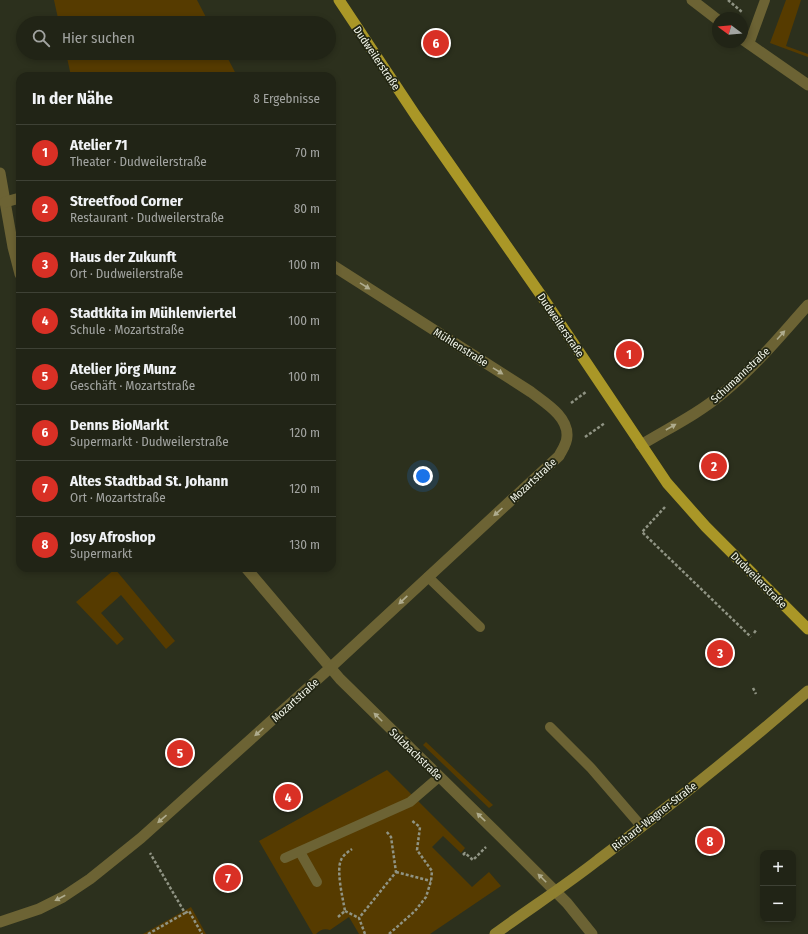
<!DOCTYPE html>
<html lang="de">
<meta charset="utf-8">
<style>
body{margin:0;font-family:"Fira Sans Condensed",sans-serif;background:#292c1f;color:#f1f3f6}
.controls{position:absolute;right:12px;bottom:12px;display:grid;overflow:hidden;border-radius:8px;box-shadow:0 2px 6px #0003}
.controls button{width:36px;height:36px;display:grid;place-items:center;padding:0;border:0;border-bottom:1px solid #3e4135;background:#212416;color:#f1f3f6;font:20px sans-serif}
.compass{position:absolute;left:712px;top:12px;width:36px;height:36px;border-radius:50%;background:#212416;box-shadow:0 2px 6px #0003;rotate:286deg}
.you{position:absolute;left:423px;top:476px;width:14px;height:14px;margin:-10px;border:3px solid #fff;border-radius:50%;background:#1a73e8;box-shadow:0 0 0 6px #1a73e833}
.badge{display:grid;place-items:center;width:26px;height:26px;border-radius:50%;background:#d93025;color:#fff;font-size:13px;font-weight:700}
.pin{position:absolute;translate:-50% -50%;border:2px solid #fff;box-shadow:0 1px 4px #0006}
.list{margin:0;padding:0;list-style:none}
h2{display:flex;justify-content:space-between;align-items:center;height:52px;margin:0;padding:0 16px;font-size:17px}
h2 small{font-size:13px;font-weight:400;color:#a2a4a1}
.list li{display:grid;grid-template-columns:26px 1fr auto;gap:12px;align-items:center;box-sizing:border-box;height:56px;padding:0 16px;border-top:1px solid #3e4135}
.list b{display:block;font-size:15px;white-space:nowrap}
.list p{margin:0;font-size:13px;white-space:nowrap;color:#a2a4a1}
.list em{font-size:13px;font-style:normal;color:#a2a4a1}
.icon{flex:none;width:22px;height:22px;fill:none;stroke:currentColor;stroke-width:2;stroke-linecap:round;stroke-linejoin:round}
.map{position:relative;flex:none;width:808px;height:934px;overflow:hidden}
.search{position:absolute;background:#212416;box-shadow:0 2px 6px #0003;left:16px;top:16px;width:320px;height:44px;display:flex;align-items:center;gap:10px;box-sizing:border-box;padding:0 14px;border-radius:22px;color:#a2a4a1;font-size:15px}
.panel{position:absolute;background:#212416;box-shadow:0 2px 6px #0003;left:16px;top:72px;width:320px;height:500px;border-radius:12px}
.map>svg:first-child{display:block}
</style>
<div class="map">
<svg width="808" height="934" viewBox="0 0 808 934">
<rect width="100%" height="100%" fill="#2c301d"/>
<g fill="#563b00">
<polygon points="54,0 197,0 209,23 59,23"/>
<polygon points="786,0 801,0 786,46 808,54 808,57 770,43"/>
<polygon points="66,53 225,53 237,76 71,76"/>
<polygon points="115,569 175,641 166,649 121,595 101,613 124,639 117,645 76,602"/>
<polygon points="426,742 493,805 489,808 423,745"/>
<path d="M387,770l78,78 -4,5 -18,-17 -11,11 40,40 17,-15 12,14 -71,48h-71l-10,-17 -19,13c-6,-2 -10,0 -14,4h-3l-54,-93z"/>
<polygon points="191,907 206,934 143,934"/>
</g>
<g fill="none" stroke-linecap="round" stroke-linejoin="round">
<g stroke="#909484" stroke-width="2.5" stroke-dasharray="3 2" stroke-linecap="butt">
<polyline points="728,0 742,12"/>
<polyline points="571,403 586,392"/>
<polyline points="585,437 605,423"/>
<polyline points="665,507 642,532 751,637"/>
<polyline points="754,633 757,629"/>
<polyline points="753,688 756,694"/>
<polyline points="463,855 465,853 473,860 486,847"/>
<polyline points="396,872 431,881"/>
<polyline points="345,911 359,918"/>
<polyline points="185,913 189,911 202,934"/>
<path d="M338,917l7,-6c-2,-12 -9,-40 -4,-51 2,-5 7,-8 11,-11"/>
<polyline points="148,934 185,913 150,853"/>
<polyline points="365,934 359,918 396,872 391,837 386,831"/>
<polyline points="389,934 415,911 426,897 431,881 432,871 417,850 420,827 411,820"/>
</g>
<g stroke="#6c6334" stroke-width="10">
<polyline points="749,44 765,0"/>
<polyline points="428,577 480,627"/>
<polyline points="550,727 591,768 642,827"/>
<polyline points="300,852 317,882"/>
<polyline points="285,858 410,802 439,777"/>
</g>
<g stroke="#6c6334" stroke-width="11">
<polyline points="692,0 718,20"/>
<polyline points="742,39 808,85"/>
<polyline points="0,173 13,247 20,274"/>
<polyline points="5,202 20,198"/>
<path d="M641,445c28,-17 57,-31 82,-52 32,-26 58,-58 85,-88"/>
<polyline points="246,568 340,679 499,835 567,903 592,934"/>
<path d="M0,922l39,-13 24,-12 27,-18 51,-41 189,-170 229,-212c3,-6 8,-12 8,-20 1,-20 -22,-33 -36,-44l-199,-127"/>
</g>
<path stroke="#8f8030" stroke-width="11" d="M495,934c34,-25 70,-48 103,-74 72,-54 142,-110 210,-169"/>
<polyline stroke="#aa9727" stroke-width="11" points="339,0 416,116 543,298 667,483 706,527 808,629"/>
</g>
<defs><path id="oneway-solid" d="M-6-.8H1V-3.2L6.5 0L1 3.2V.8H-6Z"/></defs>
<g fill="#afac8e">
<use href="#oneway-solid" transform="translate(365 286) rotate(32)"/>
<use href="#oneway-solid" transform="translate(781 335) rotate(-48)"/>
<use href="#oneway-solid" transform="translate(498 371) rotate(32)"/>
<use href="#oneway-solid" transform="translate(671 427) rotate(-30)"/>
<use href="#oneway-solid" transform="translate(498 512) rotate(138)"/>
<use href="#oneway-solid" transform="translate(403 600) rotate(137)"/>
<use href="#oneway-solid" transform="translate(378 717) rotate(-135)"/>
<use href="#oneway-solid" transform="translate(259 732) rotate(138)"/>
<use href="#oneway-solid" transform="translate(481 817) rotate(-136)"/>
<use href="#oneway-solid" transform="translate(162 819) rotate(139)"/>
<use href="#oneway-solid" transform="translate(542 878) rotate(-135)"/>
<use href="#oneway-solid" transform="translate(60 898) rotate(152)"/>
</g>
<g text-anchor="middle" stroke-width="3.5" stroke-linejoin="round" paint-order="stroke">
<g font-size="11" fill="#f2f5e9" stroke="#222614">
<text transform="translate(377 58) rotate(56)" y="4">Dudweilerstraße</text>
<text transform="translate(561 325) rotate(56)" y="4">Dudweilerstraße</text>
<text transform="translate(461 347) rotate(32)" y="4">Mühlenstraße</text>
<text transform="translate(740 375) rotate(-43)" y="4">Schumannstraße</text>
<text transform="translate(533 480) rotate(-43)" y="4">Mozartstraße</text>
<text transform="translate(759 580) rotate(45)" y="4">Dudweilerstraße</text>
<text transform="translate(295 700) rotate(-42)" y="4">Mozartstraße</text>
<text transform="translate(416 754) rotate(44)" y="4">Sulzbachstraße</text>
<text transform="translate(654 816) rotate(-38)" y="4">Richard-Wagner-Straße</text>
</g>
</g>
</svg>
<div class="controls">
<button>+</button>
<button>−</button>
</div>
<svg class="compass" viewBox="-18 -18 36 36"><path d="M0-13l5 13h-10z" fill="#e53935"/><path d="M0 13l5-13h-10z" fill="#a2a4a1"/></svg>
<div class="you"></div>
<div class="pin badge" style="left:629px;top:354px">1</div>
<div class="pin badge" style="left:714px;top:466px">2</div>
<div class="pin badge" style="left:720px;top:653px">3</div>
<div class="pin badge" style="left:288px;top:797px">4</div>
<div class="pin badge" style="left:180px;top:753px">5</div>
<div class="pin badge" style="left:436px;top:43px">6</div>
<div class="pin badge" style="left:228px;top:878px">7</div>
<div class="pin badge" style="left:710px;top:841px">8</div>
<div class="search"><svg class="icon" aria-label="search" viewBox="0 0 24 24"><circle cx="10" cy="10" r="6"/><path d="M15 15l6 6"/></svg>Hier suchen</div>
<section class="panel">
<h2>In der Nähe<small>8 Ergebnisse</small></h2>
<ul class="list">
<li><span class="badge">1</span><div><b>Atelier 71</b><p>Theater · Dudweilerstraße</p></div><em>70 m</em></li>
<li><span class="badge">2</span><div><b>Streetfood Corner</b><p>Restaurant · Dudweilerstraße</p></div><em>80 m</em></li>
<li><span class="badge">3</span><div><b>Haus der Zukunft</b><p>Ort · Dudweilerstraße</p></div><em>100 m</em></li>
<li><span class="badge">4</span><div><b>Stadtkita im Mühlenviertel</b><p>Schule · Mozartstraße</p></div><em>100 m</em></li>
<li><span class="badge">5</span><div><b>Atelier Jörg Munz</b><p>Geschäft · Mozartstraße</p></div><em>100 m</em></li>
<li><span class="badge">6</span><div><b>Denns BioMarkt</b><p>Supermarkt · Dudweilerstraße</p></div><em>120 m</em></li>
<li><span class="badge">7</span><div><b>Altes Stadtbad St. Johann</b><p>Ort · Mozartstraße</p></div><em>120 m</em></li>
<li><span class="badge">8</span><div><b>Josy Afroshop</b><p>Supermarkt</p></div><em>130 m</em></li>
</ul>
</section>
</div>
